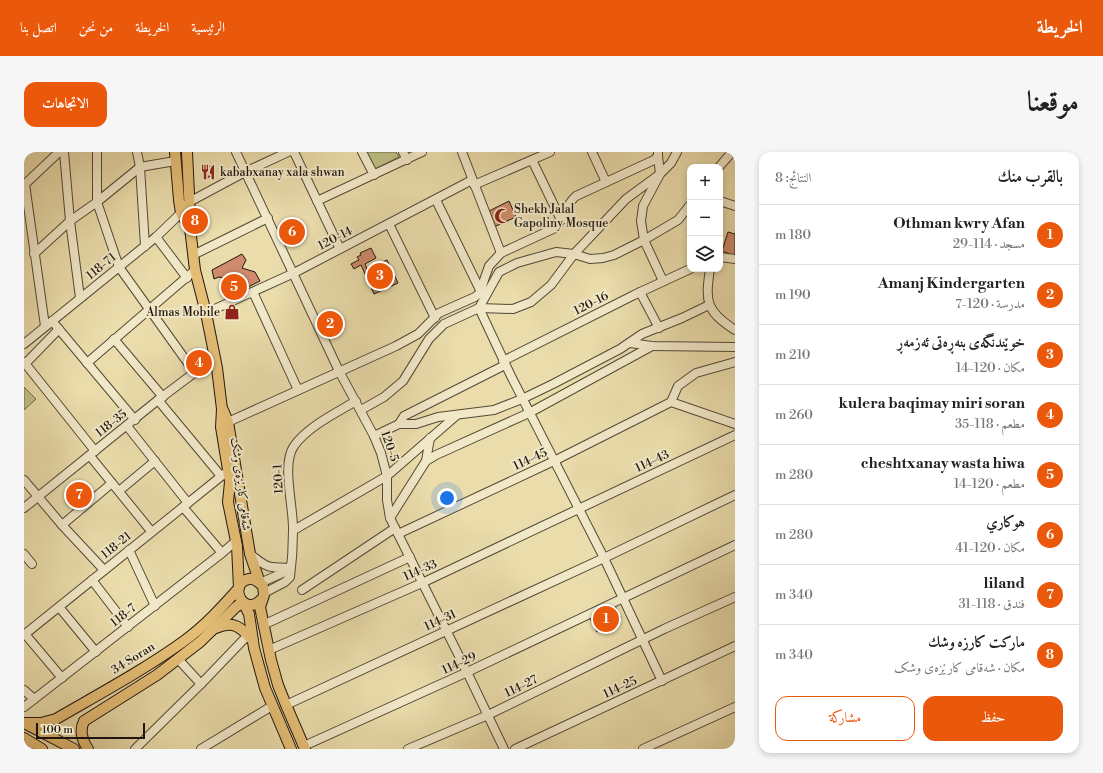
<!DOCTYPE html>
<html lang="ar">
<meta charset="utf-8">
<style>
body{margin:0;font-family:"Libre Bodoni",Amiri,serif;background:#f6f6f6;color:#222;direction:rtl}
.controls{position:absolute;right:12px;top:12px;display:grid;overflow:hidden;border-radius:8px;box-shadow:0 2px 6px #0003}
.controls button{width:36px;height:36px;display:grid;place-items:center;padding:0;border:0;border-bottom:1px solid #e0e0e0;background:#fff;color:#222;font:20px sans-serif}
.scale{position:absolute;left:12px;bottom:10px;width:109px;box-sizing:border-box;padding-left:4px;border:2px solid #21160f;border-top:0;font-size:11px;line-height:14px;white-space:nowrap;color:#21160f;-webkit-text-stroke:3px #f1e8c8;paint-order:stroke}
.you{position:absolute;left:423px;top:346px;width:14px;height:14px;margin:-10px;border:3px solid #fff;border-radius:50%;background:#1a73e8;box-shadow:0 0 0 6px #1a73e833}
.badge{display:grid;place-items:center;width:26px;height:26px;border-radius:50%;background:#ea580c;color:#fff;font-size:13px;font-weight:700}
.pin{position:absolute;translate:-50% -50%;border:2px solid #fff;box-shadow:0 1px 4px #0006}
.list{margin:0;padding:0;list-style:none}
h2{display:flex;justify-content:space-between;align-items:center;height:52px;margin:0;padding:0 16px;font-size:17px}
h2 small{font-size:13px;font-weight:400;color:#767676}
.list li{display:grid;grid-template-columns:26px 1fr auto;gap:12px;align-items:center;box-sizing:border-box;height:60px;padding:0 16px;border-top:1px solid #e0e0e0}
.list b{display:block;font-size:15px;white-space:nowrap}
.list p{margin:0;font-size:13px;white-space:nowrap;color:#767676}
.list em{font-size:13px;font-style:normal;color:#767676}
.actions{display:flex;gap:8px;padding:12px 16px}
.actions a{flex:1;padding:9px 0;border:1px solid #ea580c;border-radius:12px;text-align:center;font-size:14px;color:#ea580c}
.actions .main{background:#ea580c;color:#fff}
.icon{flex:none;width:22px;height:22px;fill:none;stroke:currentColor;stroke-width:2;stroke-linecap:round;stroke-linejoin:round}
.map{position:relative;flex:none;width:711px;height:597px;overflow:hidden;direction:ltr;border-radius:12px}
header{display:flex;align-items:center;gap:24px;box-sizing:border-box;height:56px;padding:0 20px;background:#ea580c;color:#fff}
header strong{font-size:19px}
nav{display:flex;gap:22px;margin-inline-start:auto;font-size:14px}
.intro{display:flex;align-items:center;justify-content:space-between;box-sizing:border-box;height:96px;padding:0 24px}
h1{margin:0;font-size:28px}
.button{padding:10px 18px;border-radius:12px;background:#ea580c;color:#fff;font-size:14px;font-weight:700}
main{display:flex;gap:24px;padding:0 24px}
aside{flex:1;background:#fff;border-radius:12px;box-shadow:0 2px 6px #0003}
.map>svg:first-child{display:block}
</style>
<header>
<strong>الخريطة</strong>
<nav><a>الرئيسية</a><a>الخريطة</a><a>من نحن</a><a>اتصل بنا</a></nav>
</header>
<div class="intro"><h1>موقعنا</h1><a class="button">الاتجاهات</a></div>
<main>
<aside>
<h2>بالقرب منك<small>النتائج: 8</small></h2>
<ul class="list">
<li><span class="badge">1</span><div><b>Othman kwry Afan</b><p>مسجد · 114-29</p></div><em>180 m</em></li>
<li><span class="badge">2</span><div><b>Amanj Kindergarten</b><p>مدرسة · 120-7</p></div><em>190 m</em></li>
<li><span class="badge">3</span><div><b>خوێندنگەی بنەڕەتی ئەزمەڕ</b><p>مكان · 120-14</p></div><em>210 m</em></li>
<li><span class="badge">4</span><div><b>kulera baqimay miri soran</b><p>مطعم · 118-35</p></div><em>260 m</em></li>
<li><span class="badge">5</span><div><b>cheshtxanay wasta hiwa</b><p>مطعم · 120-14</p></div><em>280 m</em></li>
<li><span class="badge">6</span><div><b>هوكاري</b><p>مكان · 120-41</p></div><em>280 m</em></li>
<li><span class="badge">7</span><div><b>liland</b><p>فندق · 118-31</p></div><em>340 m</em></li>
<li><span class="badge">8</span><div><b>ماركت كارزه وشك</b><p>مكان · شەقامی کارێزەی وشک</p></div><em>340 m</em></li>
</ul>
<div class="actions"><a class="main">حفظ</a><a>مشاركة</a></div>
</aside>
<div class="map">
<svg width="711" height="597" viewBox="0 0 711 597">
<rect width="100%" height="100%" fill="#eadcab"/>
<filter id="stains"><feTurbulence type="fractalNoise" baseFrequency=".005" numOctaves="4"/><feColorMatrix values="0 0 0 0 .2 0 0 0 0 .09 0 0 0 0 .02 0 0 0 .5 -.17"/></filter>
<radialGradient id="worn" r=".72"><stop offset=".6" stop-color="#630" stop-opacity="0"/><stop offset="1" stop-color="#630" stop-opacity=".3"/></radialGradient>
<g fill="#bdbf84" stroke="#6f6a4a">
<polygon points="340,0 372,0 375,5 349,18"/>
<polygon points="0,235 12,247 0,258"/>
</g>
<g fill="#ce8a6a" stroke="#21160f">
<polygon points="186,14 190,21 182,27 178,19"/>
<polygon points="485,49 492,65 470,75 463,60"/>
<polygon points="704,80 711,82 711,104 698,99"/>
<polygon points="347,96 352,106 341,112 343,117 363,108 374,131 350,142 337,113 330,117 327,112 335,108 333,105 337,103 336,101"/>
<polygon points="218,102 222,108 218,116 231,120 236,129 222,136 204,127 195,125 190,127 188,118"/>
<polygon points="209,131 219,137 209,141 204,133"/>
<polygon points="177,207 177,213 174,214 172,208"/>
<polygon points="591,454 597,466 573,480 566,466"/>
</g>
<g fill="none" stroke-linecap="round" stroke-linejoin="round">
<g stroke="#534836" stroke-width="10">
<g id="minor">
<polyline points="40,0 46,69 56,146"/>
<polyline points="73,0 73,50 95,115 171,221"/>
<polyline points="113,0 116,15 121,94"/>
<polyline points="212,0 315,219 350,284 357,301 363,324 363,348 366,366 443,520 480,597"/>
<polyline points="270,0 316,97"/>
<polyline points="338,0 350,23"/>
<polyline points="379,0 383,8"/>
<polyline points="438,0 477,101"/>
<polyline points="568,0 582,30"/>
<polyline points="634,4 636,22 619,54 617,69 620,88 639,129"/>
<polyline points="508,8 537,68"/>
<polyline points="695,15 708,0"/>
<polyline points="1,32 21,174"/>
<polyline points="0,33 35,0"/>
<polyline points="450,33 526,0"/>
<polyline points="412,48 457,140"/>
<polyline points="293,49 398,0"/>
<polyline points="696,49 711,54"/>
<polyline points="365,72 411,166"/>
<polyline points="132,85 163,126"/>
<polyline points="10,102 46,69 73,50 116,15 151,9"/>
<polyline points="169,103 244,66"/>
<polyline points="696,105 711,107"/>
<path d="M686,117c-5,33 -4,42 25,61"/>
<polyline points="229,140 274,238"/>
<polyline points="616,140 635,176"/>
<polyline points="455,156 487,224 580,406 638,529"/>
<polyline points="455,156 475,120 493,111 532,100 550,102 566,107 579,106 590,103 620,88 654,68 666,53"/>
<polyline points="182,161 270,121 448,28"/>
<polyline points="28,169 111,268"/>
<polyline points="90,187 139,245"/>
<polyline points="606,191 628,194 711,195"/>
<polyline points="0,192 132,85 157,61 165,50 221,20 264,0"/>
<polyline points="479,209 610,143 666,117"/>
<polyline points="0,210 71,299"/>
<polyline points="711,210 672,221 654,234 647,250 711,272"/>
<polyline points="63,211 171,118"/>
<polyline points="1,212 35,177"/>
<polyline points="134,248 197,324"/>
<polyline points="337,258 360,245 379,229 405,187 420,172 455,156 489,157 507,150 527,133 550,102 602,47 636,22 647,11 653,0"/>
<path d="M204,270l168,-76 22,-12 21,-21 36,-16 6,-5 2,-9 6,-17 12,-13 54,-25c9,-9 10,-23 21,-32l78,-36 4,-4v-4"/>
<polyline points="375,272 380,264 481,213"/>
<polyline points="103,274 164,351"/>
<polyline points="350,284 375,272 392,272 414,265 470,258 498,247 529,232 596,197 618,182 658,166 685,153"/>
<polyline points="66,304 127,379"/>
<polyline points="402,309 406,286"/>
<polyline points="0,328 38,373 80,418"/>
<polyline points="95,339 131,309"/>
<polyline points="159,355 198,401"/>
<polyline points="0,356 134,248 190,206"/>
<polyline points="366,366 402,309 412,303 505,261 628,194"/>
<polyline points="38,373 88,331"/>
<polyline points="270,378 363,324 433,263"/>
<polyline points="374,382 530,309 647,250"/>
<polyline points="105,398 131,454"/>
<polyline points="0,402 8,412"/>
<path d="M226,402c7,5 13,12 22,13 6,1 11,0 17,1"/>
<polyline points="68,428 104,475"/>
<polyline points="236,431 263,419 267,413"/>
<polyline points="278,438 371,376"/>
<path d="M240,441l21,-11 5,-5c2,-15 3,-31 3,-46 1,-23 -12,-67 1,-85 13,-19 42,-33 62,-45"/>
<polyline points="35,455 72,500"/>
<polyline points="239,473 386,405"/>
<polyline points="1,482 38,526"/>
<polyline points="0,483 200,322"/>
<polyline points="245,498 398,431 711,283"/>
<polyline points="154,507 177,532"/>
<polyline points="0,538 10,547"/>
<polyline points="262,553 580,406 711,343"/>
<polyline points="0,555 198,401 212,389"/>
<polyline points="280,594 439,522 711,393"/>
<polyline points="111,597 177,532 224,483"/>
<polyline points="177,597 248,554"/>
<polyline points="384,597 464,563 640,477 711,445"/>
<polyline points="491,597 711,494"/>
<polyline points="619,597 711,555"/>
</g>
</g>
<g stroke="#21160f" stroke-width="12">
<g id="major">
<polyline points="151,0 155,48 157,61 166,76"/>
<polyline points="199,258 204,270 226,402 236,431"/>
<path d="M238,447c-19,20 -35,-16 -13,-20 6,-1 10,3 14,7l1,9 -4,12 11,53 7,25 8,20 19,44"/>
<path d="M192,476c18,-8 26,0 37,13"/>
<path d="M1,571h16l15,-4c43,-25 88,-49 128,-78 21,-15 38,-34 55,-53l-2,-42 -9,-44 2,-20 -9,-55 1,-18 -5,-41 -11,-55 -11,-43 -5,-42v-13l-3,-63"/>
<polyline points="2,572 50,597"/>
<polyline points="0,586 18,597"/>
<path d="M64,597c-6,-9 -9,-18 -4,-28l73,-46 43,-33 36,-35 7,-5 6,12 5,34 11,40 26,61"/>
</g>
</g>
<use href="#minor" stroke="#f1e8c8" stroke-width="8"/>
<use href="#major" stroke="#e5be76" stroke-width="10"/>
</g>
<defs>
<g id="restaurant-bare" transform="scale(1.2)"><path d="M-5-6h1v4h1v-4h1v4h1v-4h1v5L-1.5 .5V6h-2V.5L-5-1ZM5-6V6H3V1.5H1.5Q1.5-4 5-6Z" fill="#8f2418" stroke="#f1e8c8" stroke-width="2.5" paint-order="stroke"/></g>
<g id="mosque-bare" transform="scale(1.2)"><path d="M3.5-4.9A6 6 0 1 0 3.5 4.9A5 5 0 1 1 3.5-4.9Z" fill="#8f2418" stroke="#f1e8c8" stroke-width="2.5" paint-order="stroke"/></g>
<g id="shop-bare" transform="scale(1.2)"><path d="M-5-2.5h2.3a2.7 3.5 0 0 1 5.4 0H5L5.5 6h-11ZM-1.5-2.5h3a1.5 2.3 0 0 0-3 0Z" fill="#8f2418" stroke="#f1e8c8" stroke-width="2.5" paint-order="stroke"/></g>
</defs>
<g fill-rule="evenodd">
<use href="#restaurant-bare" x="184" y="20"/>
<use href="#mosque-bare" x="478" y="64"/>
<use href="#shop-bare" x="208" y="160"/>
</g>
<g text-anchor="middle" stroke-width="4" stroke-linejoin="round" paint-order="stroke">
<g font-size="12" fill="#21160f" stroke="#f1e8c8" text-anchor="start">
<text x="196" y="24">kababxanay xala shwan</text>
<text x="490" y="61">Shekh Jalal<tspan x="490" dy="14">Gapoliny Mosque</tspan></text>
<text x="196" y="164" text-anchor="end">Almas Mobile</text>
</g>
<g font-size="12" fill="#21160f" stroke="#f1e8c8">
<text transform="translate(311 86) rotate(-27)" y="4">120-14</text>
<text transform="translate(77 114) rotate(-39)" y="4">118-71</text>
<text transform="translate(567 151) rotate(-27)" y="4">120-16</text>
<text transform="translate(87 271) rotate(-38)" y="4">118-35</text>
<text transform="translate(366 294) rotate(71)" y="4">120-5</text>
<text transform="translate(506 307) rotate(-25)" y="4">114-45</text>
<text transform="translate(628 309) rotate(-25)" y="4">114-43</text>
<text transform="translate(254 327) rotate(-93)" y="4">120-1</text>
<text transform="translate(217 332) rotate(83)" y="4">شەقامی کارێزەی وشک</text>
<text transform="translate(92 393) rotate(-39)" y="4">118-21</text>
<text transform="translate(396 418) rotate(-24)" y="4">114-33</text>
<text transform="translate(99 463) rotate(-38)" y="4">118-7</text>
<text transform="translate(416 468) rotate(-25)" y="4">114-31</text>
<text transform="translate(109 506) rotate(-32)" y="4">34 Soran</text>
<text transform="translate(435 511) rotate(-25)" y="4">114-29</text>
<text transform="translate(497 534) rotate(-26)" y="4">114-27</text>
<text transform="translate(596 535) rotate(-25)" y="4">114-25</text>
</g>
</g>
<rect width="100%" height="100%" filter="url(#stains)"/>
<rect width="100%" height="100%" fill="url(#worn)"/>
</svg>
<div class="controls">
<button>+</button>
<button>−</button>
<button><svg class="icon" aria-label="layers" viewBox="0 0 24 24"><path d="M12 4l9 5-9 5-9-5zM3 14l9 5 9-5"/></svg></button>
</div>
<div class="scale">100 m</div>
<div class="you"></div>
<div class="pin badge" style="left:582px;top:467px">1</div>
<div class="pin badge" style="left:306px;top:172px">2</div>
<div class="pin badge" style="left:356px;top:124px">3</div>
<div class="pin badge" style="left:175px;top:211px">4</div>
<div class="pin badge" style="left:210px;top:135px">5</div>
<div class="pin badge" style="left:268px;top:80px">6</div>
<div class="pin badge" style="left:55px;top:343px">7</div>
<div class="pin badge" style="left:171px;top:69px">8</div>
</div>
</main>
